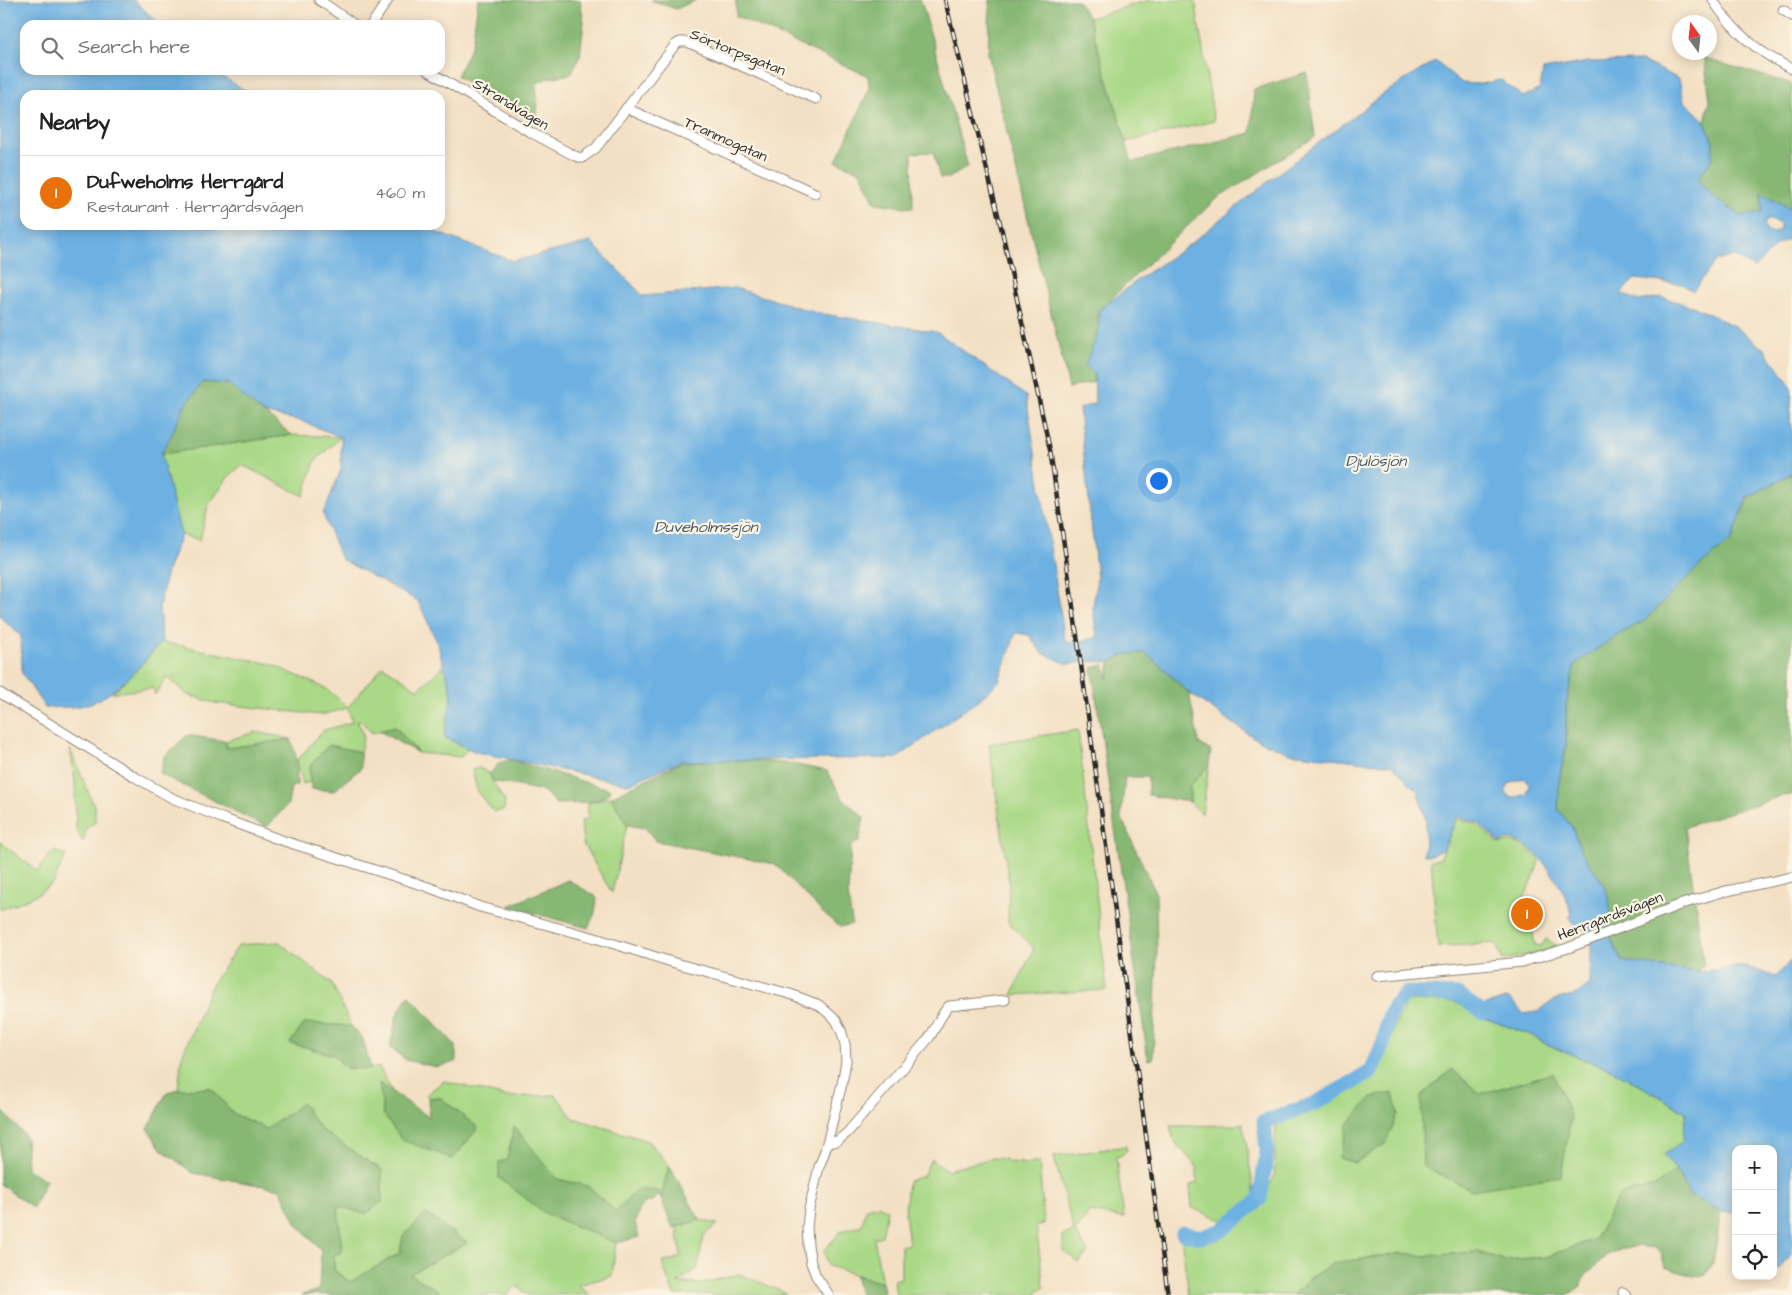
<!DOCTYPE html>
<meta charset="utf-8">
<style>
body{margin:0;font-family:"Architects Daughter",sans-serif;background:#f6f6f6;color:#222}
.controls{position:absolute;right:15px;bottom:15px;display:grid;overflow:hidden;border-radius:10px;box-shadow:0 2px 12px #0003}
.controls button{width:45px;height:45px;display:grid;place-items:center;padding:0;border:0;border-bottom:1px solid #e0e0e0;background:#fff;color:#222;font:25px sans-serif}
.compass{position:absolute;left:1672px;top:15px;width:45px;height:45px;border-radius:50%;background:#fff;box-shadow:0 2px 12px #0003;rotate:345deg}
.you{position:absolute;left:1158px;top:480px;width:18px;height:18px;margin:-12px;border:4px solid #fff;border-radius:50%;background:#1a73e8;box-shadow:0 0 0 8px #1a73e833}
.badge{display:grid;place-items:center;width:32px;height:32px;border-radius:50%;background:#d93025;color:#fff;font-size:16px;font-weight:700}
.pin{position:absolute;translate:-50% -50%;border:2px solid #fff;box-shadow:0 1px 5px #0006}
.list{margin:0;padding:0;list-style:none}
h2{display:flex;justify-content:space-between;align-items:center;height:65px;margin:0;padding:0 20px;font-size:21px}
h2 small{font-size:16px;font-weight:400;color:#767676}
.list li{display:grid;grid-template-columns:32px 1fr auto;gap:15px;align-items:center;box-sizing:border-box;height:75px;padding:0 20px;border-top:1px solid #e0e0e0}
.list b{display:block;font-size:19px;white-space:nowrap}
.list p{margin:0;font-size:16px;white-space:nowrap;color:#767676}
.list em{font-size:16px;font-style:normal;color:#767676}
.icon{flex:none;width:28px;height:28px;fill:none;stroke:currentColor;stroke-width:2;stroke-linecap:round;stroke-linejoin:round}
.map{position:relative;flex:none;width:1792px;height:1295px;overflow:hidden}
.search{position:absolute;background:#fff;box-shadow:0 2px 12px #0003;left:20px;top:20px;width:425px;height:55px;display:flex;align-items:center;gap:12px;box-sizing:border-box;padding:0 18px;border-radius:15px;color:#767676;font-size:19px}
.panel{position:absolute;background:#fff;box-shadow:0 2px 12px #0003;left:20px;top:90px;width:425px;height:140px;border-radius:15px}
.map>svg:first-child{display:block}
</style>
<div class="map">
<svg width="1792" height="1295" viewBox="0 0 1792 1295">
<rect width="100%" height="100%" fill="#fcf5e5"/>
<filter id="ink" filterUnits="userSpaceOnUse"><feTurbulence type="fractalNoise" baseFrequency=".02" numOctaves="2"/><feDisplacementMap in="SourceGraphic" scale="10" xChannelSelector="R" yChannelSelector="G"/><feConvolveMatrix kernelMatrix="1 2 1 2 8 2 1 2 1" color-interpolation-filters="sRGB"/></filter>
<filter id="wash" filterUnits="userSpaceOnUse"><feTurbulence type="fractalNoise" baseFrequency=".0096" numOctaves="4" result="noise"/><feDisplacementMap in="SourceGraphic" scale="20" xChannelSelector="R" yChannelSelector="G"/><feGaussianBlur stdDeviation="1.12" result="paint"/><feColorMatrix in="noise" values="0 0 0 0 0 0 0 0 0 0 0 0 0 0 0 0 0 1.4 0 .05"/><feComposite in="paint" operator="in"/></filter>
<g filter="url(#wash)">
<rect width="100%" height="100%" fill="#f3e0c4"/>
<g fill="#a9d886" stroke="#6a8258" fill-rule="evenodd">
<polygon points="1149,0 1195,0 1214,121 1126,142 1089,18"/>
<polygon points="292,435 341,437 315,461 304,496 242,465 229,476 208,506 200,540 181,535 161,454"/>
<path d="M162,642l109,22 56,25 21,18 35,-41 35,23 26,-23 8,28 -8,43 24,11 -7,9 -43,-4 -23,-26 -23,6 -12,-13 -3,2c9,10 6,18 3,30l-31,-7 -19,21v16l-7,2 -6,-23 25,-30 30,-9 -4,-14 -27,7 -106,-12 -27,-8 -21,-18 -12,18 -2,-7 -41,5 20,-18z"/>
<polygon points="1078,730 1107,990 1012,995 1034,948 1008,922 1009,882 989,744"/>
<polygon points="256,732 291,739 227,748 225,741"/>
<polygon points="70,749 95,808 95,823 87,826 83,843 76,829 75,781"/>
<polygon points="1209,765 1202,814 1190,802 1190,786"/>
<polygon points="480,768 490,774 492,781 505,801 504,810 494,812 478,793 472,770"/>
<polygon points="611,797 627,825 612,893 583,844 581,821 588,819 588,803"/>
<path d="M1457,818l19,6 23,20c18,-6 28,4 40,16l-3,12 -15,33 12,28 2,12 6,1 5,-7 12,7 -6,4 -49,10 -8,-17 -57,4 -7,-87 9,-1z"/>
<polygon points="0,842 37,871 53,851 66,855 53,883 36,895 0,910"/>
<polygon points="279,942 332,984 351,1026 305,1023 290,1043 334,1055 346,1068 371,1069 379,1067 394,1095 379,1083 453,1159 441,1098 428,1098 427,1094 444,1081 506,1097 556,1095 573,1118 648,1141 669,1165 661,1199 659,1191 615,1211 588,1187 557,1179 514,1127 507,1160 546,1214 616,1243 612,1276 578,1285 590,1295 528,1295 516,1286 507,1295 439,1295 438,1290 409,1274 467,1243 403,1236 400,1253 350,1282 334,1270 334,1255 342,1252 337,1206 381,1170 321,1130 302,1104 267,1129 234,1114 211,1088 178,1089 182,1056 212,984 239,945"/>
<path d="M1406,1001l48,1 30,16 47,17 18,11 66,25 71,41 -3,30 -18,13 11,15 -20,16 -37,9 -24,44 -49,18 -42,3 -27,-8 -52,4 -23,-3 -68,10 -23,14 -18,18h-104l-8,-58 30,1 19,-11 26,-23 18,-26 2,-53 73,-33 24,-16zM1452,1070l28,24 -59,2z"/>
<polygon points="1243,1123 1255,1199 1229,1223 1192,1208 1190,1185 1197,1183 1197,1167 1174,1141 1170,1126 1235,1125"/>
<polygon points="1126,1146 1127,1150 1122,1155 1116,1157 1124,1218 1090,1212 1075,1232 1088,1252 1079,1263 1063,1251 1063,1235 1074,1232 1054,1157"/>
<polygon points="993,1158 1005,1159 1007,1162 1031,1164 1039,1161 1044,1224 1036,1226 1044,1288 1037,1290 1037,1295 896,1295 894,1280 901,1278 901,1246 909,1244 905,1214 908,1181 923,1176 931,1159 947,1170"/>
<polygon points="878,1205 887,1210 882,1236 874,1238 882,1283 828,1266 824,1251 841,1231 862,1225 866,1208"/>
<polygon points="700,1220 718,1224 704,1235 697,1269 677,1283 701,1284 739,1274 786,1293 779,1295 674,1295 662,1263 681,1257 677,1227"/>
</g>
<g fill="#86b873" stroke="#58724f">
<polygon points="478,0 581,0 580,1 584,22 580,56 571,74 548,78 536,84 538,106 534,123 457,76 472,44"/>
<polygon points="651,0 696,0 676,9"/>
<polygon points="736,0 921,0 968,167 949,178 940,178 933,152 912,153 913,208 875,203 861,172 836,161 869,90 868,76 736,16"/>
<polygon points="990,0 1077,0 1089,18 1132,162 1251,133 1254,89 1307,73 1315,137 1215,200 1098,311 1099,331 1085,365 1094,374 1094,382 1069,388 988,54"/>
<polygon points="1704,57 1713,61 1792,84 1792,209 1762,193 1762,212 1742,216 1714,198 1697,179 1712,159 1713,143 1705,121 1710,100"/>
<polygon points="203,382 228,384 292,435 161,454 184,406"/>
<polygon points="1792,473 1792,795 1781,796 1685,827 1704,965 1697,972 1623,961 1613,944 1608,927 1611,915 1603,883 1581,851 1572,827 1558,810 1559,780 1566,747 1566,705 1575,664 1619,634 1644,621 1698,567 1732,540 1747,498"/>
<polygon points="1145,653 1158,663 1189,693 1199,743 1211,751 1209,765 1190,786 1190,802 1148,795 1148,777 1125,777 1121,817 1156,894 1157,955 1153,1059 1148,1060 1092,668 1104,665 1108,678 1110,662 1125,654"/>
<polygon points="395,727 418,753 379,731"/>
<polygon points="187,735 225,741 227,748 291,739 297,761 297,785 291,787 288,804 267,827 160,774 164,757"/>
<polygon points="329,745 360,752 361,768 334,791 312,789 310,782 310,766"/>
<path d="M511,760l98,29 1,4c-18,12 -33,10 -54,11l-12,-13 -52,-10 -2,-7 9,-11z"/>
<polygon points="750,760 792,764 827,771 843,799 864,817 859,842 851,845 848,893 852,924 840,927 825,915 775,864 656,841 645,828 627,825 611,797 681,762"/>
<polygon points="568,880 597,897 595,913 588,928 509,906"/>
<polygon points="409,995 456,1046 456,1062 436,1067 406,1060 390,1048 397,1014"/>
<polygon points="305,1023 351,1026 363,1039 371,1069 346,1068 334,1055 290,1043"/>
<polygon points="1452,1069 1480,1094 1553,1073 1571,1117 1561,1176 1472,1190 1423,1166 1421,1096"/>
<polygon points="379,1083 429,1117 428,1098 441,1098 478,1128 453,1159 402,1140 383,1114"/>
<polygon points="211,1088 234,1114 267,1129 302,1103 321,1130 382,1170 382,1202 365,1214 338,1206 342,1252 334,1255 334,1270 350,1282 400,1253 403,1236 426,1214 467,1243 410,1274 439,1291 439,1295 302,1295 319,1290 321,1250 297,1224 280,1189 193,1173 161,1149 148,1129 167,1092 178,1089"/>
<polygon points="1393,1093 1398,1114 1385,1144 1355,1163 1339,1158 1348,1124 1372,1097"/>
<polygon points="0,1108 26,1137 27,1169 46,1180 33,1208 0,1184"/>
<polygon points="514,1126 557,1179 588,1186 615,1211 638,1189 659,1191 660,1195 652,1201 642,1204 635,1222 639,1237 616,1243 546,1214 499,1178 499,1162 507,1160"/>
<polygon points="669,1165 700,1220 673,1228 661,1199"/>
<polygon points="1676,1170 1690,1196 1721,1212 1713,1263 1706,1275 1693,1276 1665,1267 1661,1253 1655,1248 1640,1246 1625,1248 1607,1255 1586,1275 1580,1287 1568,1295 1293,1295 1311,1277 1334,1263 1403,1253 1425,1256 1477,1252 1504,1260 1546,1257 1595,1239 1619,1195 1656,1186"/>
<polygon points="855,1275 882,1283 884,1291 880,1295 860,1295"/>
</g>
<path fill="#6db1e2" stroke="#4c6e86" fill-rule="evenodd" d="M0,0h134l26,25h-135v45h186l42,25h-228v130h403l2,5 83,31 78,-19 52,54 92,-8 82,25 120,19 89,64 39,244 6,3 26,-5 -4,-31 4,-29 -18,-169 16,-6 -1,-29 -9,-9 14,-34 -1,-20 46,-36 41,-27 99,-79 99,-75 52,-33 27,22 19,1 20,-4 22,17 17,-8 3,-19 45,-8 54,-1 37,18 5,22 21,20 8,22 -1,16 -15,20 17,19 28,18 20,-4v-19l30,16v28l-15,8 -23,23 -20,-12 -18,5 -23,30 -11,-7 -47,-5 -14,14 18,8 22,-4 34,10 39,19 30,23 28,38 -2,36 2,1v49l-45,25 -15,42 -34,27 -54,54 -25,13 -44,30 -9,41v42l-7,33 -1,30 14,17 9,24 22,32 6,17 2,15 -3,12 5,17 10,17 74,11 47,-6 32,11 16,-18v296l-19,20v-27l4,-3 -4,-3v-93h-37v64l-15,-1 -31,-16 -14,-26 -12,-15 19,-13 3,-30 -71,-41 -66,-25 -18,-11 -47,-17 -1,-12 26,-8 15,16 15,-3 15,-11 23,-6 13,-10 1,-41 -4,-13 -12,-3 -6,-10 3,-3c-6,-23 -35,-71 -61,-74 -4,-1 -8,2 -11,3l-22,-20 -21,-7 -14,33 -11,6h-8l2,-35 -8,-28 -26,-27 -103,-12 -33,-14 -67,-46 -31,-30 -13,-10 -20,1 -15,8 -19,-1 -23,3 -26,-11 -13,-18 -13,-2 -17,48 -19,18 -83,59 -216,3 -53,23 -152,-32 -32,-15 8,-43 -15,-52 -19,-41 -77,-42 -18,-45 18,-44v-33l-40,-16 -38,-8 -35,-29 -25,-2 -19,24 -13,30 -10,18 20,81 -14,36 -8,36 3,35c-23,24 -47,57 -82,64 -11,2 -24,1 -35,2l-23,-35 -1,-37 -21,-19zM1768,218l12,6v6l-7,3 -6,-1 -3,-7zM1524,778l6,7 -3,9 -15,4 -7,-6 4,-8z"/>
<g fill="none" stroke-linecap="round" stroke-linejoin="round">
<polyline stroke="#6db1e2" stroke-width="15" points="1183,1233 1202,1237 1221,1231 1260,1199 1267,1150 1264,1122 1314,1104 1371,1072 1384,1041 1387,1023 1394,1006 1407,993 1458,995 1482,1012"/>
</g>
</g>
<g filter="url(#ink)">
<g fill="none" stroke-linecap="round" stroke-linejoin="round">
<g stroke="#8f8678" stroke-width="11">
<g id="minor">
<polyline points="319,0 355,25"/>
<path d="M1713,0c19,31 46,53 79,69"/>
<polyline points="1783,10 1792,16"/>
<polyline points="371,25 388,0"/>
<polyline points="427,70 530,132 575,156 582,158 596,148 675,45 680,42 687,42 816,99"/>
<polyline points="626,108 815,193"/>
<polyline points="0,693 135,777 172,798 224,819 278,839 428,887 480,907 592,937 675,963 790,994 819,1005 836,1020 841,1030 845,1044 846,1061 842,1084 825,1151 819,1167 809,1209 807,1227 808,1245 811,1263 816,1276 829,1295"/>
<polyline points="1377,976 1522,962 1568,948 1682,904 1722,892 1792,877"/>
<path d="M827,1143l10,-2 10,-8 82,-95c7,-10 12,-24 20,-32l56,-6"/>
<polyline points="1623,1292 1626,1295"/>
</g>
</g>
<use href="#minor" stroke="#fff" stroke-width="9"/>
<g stroke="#2b2b2b" stroke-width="4.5">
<polyline id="rail" points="945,0 1002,231 1050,450 1071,592 1168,1295"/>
</g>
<use href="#rail" stroke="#fcf5e5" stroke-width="2.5" stroke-dasharray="8" stroke-linecap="butt"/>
</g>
</g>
<g text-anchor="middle" stroke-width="4.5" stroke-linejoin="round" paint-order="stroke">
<g font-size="15" fill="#2b2b2b" stroke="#fcf5e5">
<text transform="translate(738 52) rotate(22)" y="5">Sörtorpsgatan</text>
<text transform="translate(511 104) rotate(31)" y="5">Strandvägen</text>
<text transform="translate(726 139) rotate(24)" y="5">Tranmogatan</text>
<text transform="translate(1610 916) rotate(-21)" y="5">Herrgårdsvägen</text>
</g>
<g font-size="16" font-style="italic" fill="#425a6b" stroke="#fcf5e5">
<text x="1376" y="466">Djulösjön</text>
<text x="706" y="532">Duveholmssjön</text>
</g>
</g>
</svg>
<div class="controls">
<button>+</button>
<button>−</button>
<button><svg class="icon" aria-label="locate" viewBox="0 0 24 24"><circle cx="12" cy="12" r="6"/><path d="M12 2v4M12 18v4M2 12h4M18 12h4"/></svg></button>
</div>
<svg class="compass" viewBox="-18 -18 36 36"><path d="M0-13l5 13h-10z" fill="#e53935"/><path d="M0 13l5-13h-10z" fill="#767676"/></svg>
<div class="you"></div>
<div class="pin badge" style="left:1527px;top:914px;background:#e8710a">1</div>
<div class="search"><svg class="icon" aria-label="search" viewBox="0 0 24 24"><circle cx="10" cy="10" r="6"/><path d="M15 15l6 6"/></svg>Search here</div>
<section class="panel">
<h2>Nearby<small></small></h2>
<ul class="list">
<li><span class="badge" style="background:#e8710a">1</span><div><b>Dufweholms Herrgård</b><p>Restaurant · Herrgårdsvägen</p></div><em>460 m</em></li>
</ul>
</section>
</div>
